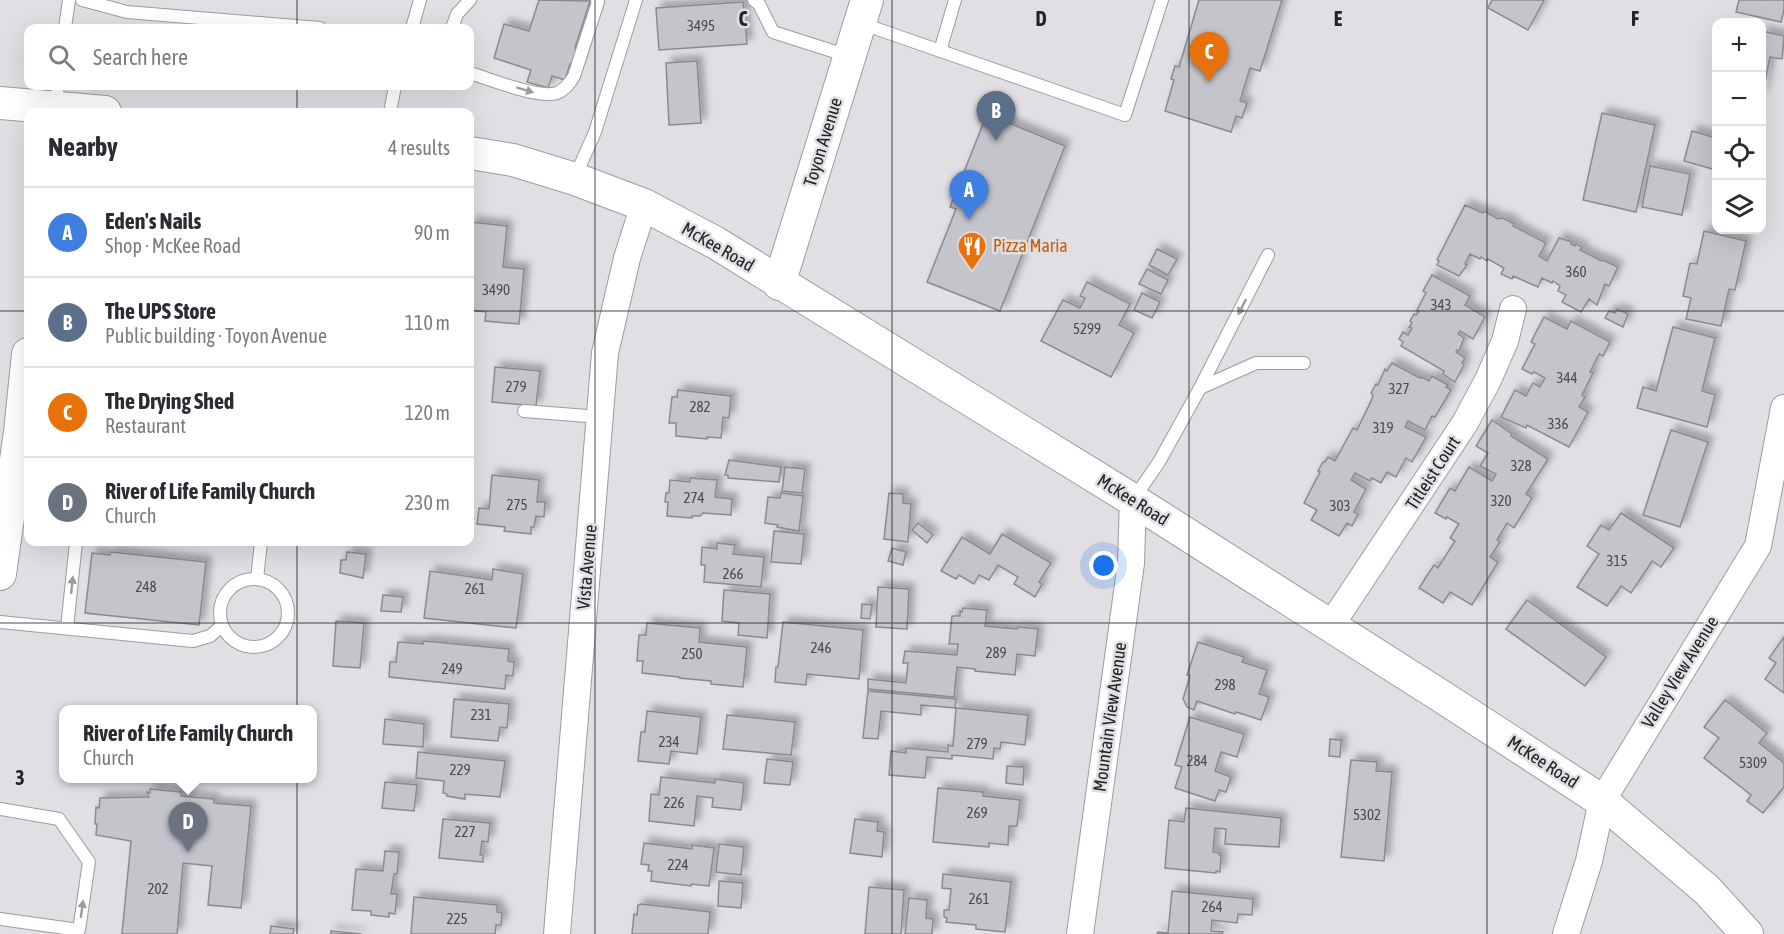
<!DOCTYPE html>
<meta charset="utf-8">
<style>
body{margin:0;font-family:"Asap Condensed",sans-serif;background:#f7f7f7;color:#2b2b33}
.controls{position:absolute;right:18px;top:18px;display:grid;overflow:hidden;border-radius:12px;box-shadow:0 6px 24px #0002}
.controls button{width:54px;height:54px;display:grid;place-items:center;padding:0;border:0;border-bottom:2px solid #e1e1e2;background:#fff;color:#2b2b33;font:30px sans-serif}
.you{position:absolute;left:1104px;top:566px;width:21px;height:21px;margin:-15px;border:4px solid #fff;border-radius:50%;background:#1a73e8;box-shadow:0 0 0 9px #1a73e833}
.badge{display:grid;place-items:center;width:39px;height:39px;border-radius:50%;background:#db2777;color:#fff;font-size:20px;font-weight:700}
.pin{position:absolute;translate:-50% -50px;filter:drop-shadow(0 2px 3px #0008)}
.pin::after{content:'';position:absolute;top:32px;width:21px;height:18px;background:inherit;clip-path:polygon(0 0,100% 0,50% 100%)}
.popup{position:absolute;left:59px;top:705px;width:258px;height:78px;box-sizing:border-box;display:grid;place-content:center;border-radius:12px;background:#fff;filter:drop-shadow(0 2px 4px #0005);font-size:20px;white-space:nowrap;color:#7c7c81}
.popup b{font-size:22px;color:#2b2b33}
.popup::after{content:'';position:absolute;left:50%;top:100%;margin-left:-12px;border:12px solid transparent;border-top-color:#fff}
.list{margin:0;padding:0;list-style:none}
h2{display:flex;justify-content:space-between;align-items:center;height:78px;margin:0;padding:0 24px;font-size:26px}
h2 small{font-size:20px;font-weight:400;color:#7c7c81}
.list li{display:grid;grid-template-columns:39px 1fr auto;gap:18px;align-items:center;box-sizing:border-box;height:90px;padding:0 24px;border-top:2px solid #e1e1e2}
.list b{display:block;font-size:22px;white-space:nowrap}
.list p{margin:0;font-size:20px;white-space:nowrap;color:#7c7c81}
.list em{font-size:20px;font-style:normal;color:#7c7c81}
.icon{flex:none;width:33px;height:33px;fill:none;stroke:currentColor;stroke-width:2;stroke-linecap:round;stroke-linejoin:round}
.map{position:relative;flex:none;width:1784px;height:934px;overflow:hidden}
.search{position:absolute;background:#fff;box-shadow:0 6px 24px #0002;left:24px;top:24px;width:450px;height:66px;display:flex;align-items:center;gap:15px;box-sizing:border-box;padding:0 21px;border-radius:12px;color:#7c7c81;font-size:22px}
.panel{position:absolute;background:#fff;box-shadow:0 6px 24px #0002;left:24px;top:108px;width:450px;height:438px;border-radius:12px}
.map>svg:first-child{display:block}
</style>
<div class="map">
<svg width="1784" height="934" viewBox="0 0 1784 934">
<defs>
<filter id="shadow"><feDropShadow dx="5.5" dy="-5.5" stdDeviation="3" flood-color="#0004"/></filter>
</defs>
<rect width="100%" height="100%" fill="#e1dee4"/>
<g fill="#c4c4cb" stroke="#8a8a90" stroke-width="1.5" filter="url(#shadow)">
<polygon points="539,0 590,1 575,48 582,50 577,66 570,64 565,80 552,76 548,88 527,82 531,70 494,58 504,24 529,31"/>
<polygon points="1199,0 1282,0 1260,71 1250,68 1240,101 1247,103 1242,118 1236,116 1231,132 1165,111 1174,80 1171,79 1175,66 1179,67"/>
<polygon points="1492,0 1544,0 1528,30 1488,8"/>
<polygon points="1739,0 1784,0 1784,10 1781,22 1736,12"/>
<polygon points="743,2 747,44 659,50 656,8"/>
<polygon points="1762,31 1784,36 1782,59 1770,57 1762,97"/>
<polygon points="697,61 701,123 669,125 666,63"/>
<polygon points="1602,113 1655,125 1636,212 1583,200"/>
<polygon points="987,114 1065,146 1000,311 927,282 956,209 950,207"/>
<polygon points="1692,131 1716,138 1716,170 1684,161"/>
<polygon points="1650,166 1690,174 1682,215 1642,207"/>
<polygon points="1465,205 1483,213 1484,211 1498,219 1503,218 1514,224 1513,226 1546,243 1539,256 1547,261 1559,238 1572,242 1571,244 1575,246 1576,244 1582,247 1580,250 1602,261 1603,260 1618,267 1609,286 1605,284 1597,305 1589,299 1581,312 1562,302 1566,295 1558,291 1560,286 1553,281 1552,283 1542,278 1538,287 1513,276 1512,279 1501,274 1504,268 1488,259 1487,261 1481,257 1480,259 1470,254 1465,264 1467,265 1459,276 1437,265 1439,261 1437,260"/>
<polygon points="470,222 507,226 503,267 524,269 519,324 485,321 486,312 470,310"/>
<polygon points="1704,231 1746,241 1735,290 1729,289 1721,326 1686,319 1691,298 1683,296 1690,263 1697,264"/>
<polygon points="1157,249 1177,259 1168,275 1149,265"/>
<polygon points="1147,269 1168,280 1161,294 1139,284"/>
<polygon points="1432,275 1470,296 1465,305 1485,317 1473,339 1460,331 1458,334 1464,338 1459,351 1457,350 1456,352 1465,358 1462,363 1464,365 1455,382 1443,374 1444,371 1401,346 1403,342 1399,339 1403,332 1408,335 1412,328 1409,327 1412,323 1410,321 1414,314 1416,315 1419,311 1417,310 1426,293 1423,291"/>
<polygon points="1087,282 1130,304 1119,325 1134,333 1111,377 1041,341 1063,300 1080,308 1085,298 1080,296"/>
<polygon points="1142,293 1160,302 1152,318 1134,310"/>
<polygon points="1617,309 1628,314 1623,327 1605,318 1609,311 1615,313"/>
<polygon points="1544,317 1567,329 1571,321 1610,342 1603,356 1599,354 1590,372 1593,373 1582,395 1585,397 1579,407 1588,412 1569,447 1527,425 1526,428 1501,417 1515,390 1526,396 1533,383 1540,387 1545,378 1534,372 1532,374 1522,369 1535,344 1531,342"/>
<polygon points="1673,327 1715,338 1702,391 1715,395 1707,427 1637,408 1643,387 1656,391"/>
<polygon points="1392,363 1420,378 1421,377 1429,381 1432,376 1448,385 1446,387 1451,390 1435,417 1432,416 1425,430 1408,421 1405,427 1426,437 1412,462 1406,458 1396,477 1387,472 1381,483 1372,478 1370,481 1355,473 1351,480 1366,489 1354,512 1358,514 1352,526 1347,523 1339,536 1311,520 1317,510 1304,503 1320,472 1318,471 1323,462 1325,462 1328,457 1335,461 1353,428 1357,430 1372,399 1373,395 1371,393 1376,384 1378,385 1385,369 1387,371"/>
<polygon points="495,367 540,371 536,406 492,402"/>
<polygon points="678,390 731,396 729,418 723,417 721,438 707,437 707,439 676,436 676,423 669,423 672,397 677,397"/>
<polygon points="1492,420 1512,434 1511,436 1548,459 1526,494 1532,498 1514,528 1507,523 1497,540 1500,542 1490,557 1498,562 1472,605 1450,592 1443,603 1419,588 1434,565 1438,568 1455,541 1450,538 1459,524 1447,517 1446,519 1435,513 1450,488 1455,491 1469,467 1492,481 1496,474 1480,466 1488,453 1476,446"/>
<polygon points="1671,430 1708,442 1680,527 1643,515"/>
<polygon points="729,460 781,467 779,482 728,478 728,475 725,475"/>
<polygon points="785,467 805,469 802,493 782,491"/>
<polygon points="492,475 539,480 537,502 545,502 544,517 536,516 534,527 531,527 531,534 504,531 505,527 477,524 479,508 489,509"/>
<polygon points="690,478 717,480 715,497 732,499 731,515 703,513 700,516 692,516 692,518 667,516 668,502 665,502 666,493 669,493 670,480 690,482"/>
<polygon points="781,493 803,496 799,531 777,527 778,525 765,523 768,497 780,498"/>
<polygon points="889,493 903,494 903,503 911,504 908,542 884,539"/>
<polygon points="1621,513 1674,548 1661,567 1652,561 1631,593 1621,586 1607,606 1577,587 1599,554 1587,546 1601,525 1609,530"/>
<polygon points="918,523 933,535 927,543 912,530"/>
<polygon points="774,531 804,534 801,564 771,562"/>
<polygon points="1002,534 1051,563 1039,582 1042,584 1035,597 1014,584 1018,577 998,565 989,580 979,575 974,584 959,575 956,579 941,571 962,537 990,554"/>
<polygon points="717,543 735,545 733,554 764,557 761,587 704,582 705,565 701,565 702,547 717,549"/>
<polygon points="892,548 906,552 903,565 888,561"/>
<polygon points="111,552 206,562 199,625 85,613 92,553 110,555"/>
<polygon points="347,552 366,554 363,578 340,573 341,560 346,560"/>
<polygon points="493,569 523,574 516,628 424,618 430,571 492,580"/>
<polygon points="878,587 909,589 907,629 876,627"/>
<polygon points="724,590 770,594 767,638 738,635 739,623 722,621"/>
<polygon points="383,595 403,597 401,612 381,611"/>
<polygon points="1527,600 1606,657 1585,686 1506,629"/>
<polygon points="862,604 872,605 870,619 861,618"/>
<polygon points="963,608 987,610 985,626 1017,629 1018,627 1038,629 1035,656 1017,654 1015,675 975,671 975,669 957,667 954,697 868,689 868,679 906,683 908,663 903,663 905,651 957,655 958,644 949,644 952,616 960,616 960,611 962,612"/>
<polygon points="336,621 364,623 360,668 333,666"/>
<polygon points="783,622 863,630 859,679 807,674 806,685 775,682 776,667 778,667"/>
<polygon points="647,623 700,628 699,642 747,647 743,687 711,684 711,681 679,678 679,677 642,673 643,661 637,661 639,635 646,635"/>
<polygon points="1784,637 1784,693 1765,679 1776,663 1769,658"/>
<polygon points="424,641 509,649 508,661 514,662 513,676 506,675 505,689 389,677 390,662 396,662 398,642 423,644"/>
<polygon points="1198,642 1244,657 1242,662 1267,670 1259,694 1269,697 1261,720 1236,712 1235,714 1197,701 1194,710 1187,707 1183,699 1190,676 1187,675"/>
<polygon points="868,691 956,699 955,708 921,705 921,715 881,711 878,739 863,738"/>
<polygon points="454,699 509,704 507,728 500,727 498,741 451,737"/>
<polygon points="1725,700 1767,733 1759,743 1784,763 1784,787 1763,813 1747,801 1751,795 1704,758 1719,738 1704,727"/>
<polygon points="956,708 1028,715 1025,745 1001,742 1000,749 994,748 993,759 952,755 952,759 927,757 925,778 889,775 891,751 906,753 906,748 948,752 948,745 953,746"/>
<polygon points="647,711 701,717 697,754 671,751 669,764 638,761 641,732 645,732"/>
<polygon points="727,715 795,722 791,755 723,749"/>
<polygon points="1190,717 1244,734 1237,757 1221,752 1215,771 1231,777 1226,792 1219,790 1215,801 1175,788 1182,767 1175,765"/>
<polygon points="385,719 424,724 423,747 383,744"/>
<polygon points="1330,739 1341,740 1340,757 1329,756"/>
<polygon points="418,752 505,761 500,797 465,794 465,799 447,796 447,794 443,793 444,781 416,778"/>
<polygon points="767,759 793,762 790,785 764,783"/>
<polygon points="1351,760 1377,762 1376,771 1392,772 1384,861 1341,857"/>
<polygon points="1007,766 1024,767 1023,785 1006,783"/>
<polygon points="661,777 715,783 715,779 744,783 741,810 712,807 713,798 697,796 694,826 649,821 651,794 659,795"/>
<polygon points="134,778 158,778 158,782 134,780"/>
<polygon points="385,782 417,785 414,811 382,808"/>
<polygon points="938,788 983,792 983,796 1020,800 1017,826 1009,826 1008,845 989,843 989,847 933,842"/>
<polygon points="150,789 181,792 181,796 214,799 214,803 251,806 241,908 208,905 212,866 183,863 177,934 122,934 131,841 96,835 97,824 95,824 96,807 99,808 100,798 149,797 147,792 150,793"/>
<polygon points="1186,808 1281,818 1279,847 1225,844 1226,829 1215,828 1213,852 1219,853 1219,855 1221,855 1220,872 1216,871 1216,873 1165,868 1169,820 1184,822"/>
<polygon points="443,819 490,823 488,842 482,841 480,855 483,855 483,862 439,858"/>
<polygon points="855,819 878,822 877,831 884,832 882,857 850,853"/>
<polygon points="644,843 692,849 692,845 714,848 709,886 691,884 691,886 651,881 652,871 648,871 649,865 641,864"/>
<polygon points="719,844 744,847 741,875 716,872"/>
<polygon points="385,851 399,852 397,874 394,874 391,894 397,894 395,914 389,913 389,917 371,915 371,911 352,910 356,869 383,871"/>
<polygon points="943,874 1011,882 1005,932 976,929 976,925 946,922 947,918 944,917 944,910 949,910 951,889 942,888"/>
<polygon points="719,881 743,883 741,908 718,906"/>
<polygon points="869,887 904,890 901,934 865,934"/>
<polygon points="1172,891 1253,899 1252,915 1238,914 1237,923 1212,920 1211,931 1223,932 1222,934 1157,934 1158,932 1168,933"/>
<polygon points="414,897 497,905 497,912 502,913 501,925 496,925 495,934 411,934"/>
<polygon points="909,898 927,900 926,918 933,919 932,934 905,934"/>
<polygon points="641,904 710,912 708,934 632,934 634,914 637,915 638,905"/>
<polygon points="271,926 294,929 293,934 270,934"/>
<polygon points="331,931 362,934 331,934"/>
</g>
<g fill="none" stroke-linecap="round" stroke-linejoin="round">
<g stroke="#9f9ba1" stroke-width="14">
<g id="service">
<polyline points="82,0 127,12 320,28"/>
<polyline points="754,0 759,4 773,32 848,56"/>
<polyline points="860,23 1125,115 1162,0"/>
<polyline points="65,28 69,0"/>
<polyline points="412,28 420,0"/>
<polyline points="452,28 457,14 470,0"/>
<polyline points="940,51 955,0"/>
<path d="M470,73c20,6 68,26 87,20 8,-3 13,-10 17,-17l24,-74 -1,-2"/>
<polyline points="55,107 58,86"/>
<polyline points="390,112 395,86"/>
<polyline points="575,177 595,132 636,0"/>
<polyline points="1268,255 1200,388 1256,363 1304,363"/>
<polyline points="524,411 600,417"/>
<polyline points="1133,500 1159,462 1200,388"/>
<circle cx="254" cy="613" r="34"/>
<polyline points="257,579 261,542"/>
<polyline points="0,622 193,641 210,636 222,626"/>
<polyline points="67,628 76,542"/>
<polyline points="0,809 59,819 89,862 79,930 0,919"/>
</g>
</g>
<g stroke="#9f9ba1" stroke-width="28">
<g id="minor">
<polyline points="1331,625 1465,423 1488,380 1505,341 1513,309"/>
<polyline points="557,934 605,353 627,258 644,205"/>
<polyline points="1080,934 1131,563 1133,500"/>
<polyline points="1566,934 1589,861 1602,801 1758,546 1784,408"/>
</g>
</g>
<g stroke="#9f9ba1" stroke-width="34">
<g id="tertiary">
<polyline points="0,103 105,112"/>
<polyline points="470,153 513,160 575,179 644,205 716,243 1133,500 1444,698 1602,801 1707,890 1747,934"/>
<polyline points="779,284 867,0"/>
<polyline points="0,574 20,432 28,354"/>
</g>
</g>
<use href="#service" stroke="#fff" stroke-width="12"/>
<use href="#minor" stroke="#fff" stroke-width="26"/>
<use href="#tertiary" stroke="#fff" stroke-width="32"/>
</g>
<defs><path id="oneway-solid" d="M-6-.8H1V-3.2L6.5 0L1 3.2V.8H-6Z" transform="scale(1.5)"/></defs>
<g fill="#9c9c9d">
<use href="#oneway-solid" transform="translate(525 90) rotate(17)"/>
<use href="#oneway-solid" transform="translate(1242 307) rotate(117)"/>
<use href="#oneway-solid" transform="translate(72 585) rotate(-84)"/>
<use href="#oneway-solid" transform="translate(82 909) rotate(-82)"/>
</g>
<path fill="none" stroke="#242225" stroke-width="1.5" stroke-opacity="0.55" d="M297,0v28M595,0v934M892,0v934M1189,0v934M1487,0v934M297,86v26M0,311h28M470,311h1314M297,542v392M0,623h1784"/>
<defs>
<g id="restaurant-pin" transform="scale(1.5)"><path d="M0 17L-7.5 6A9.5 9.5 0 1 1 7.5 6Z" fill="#e8710a" stroke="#e1dee4"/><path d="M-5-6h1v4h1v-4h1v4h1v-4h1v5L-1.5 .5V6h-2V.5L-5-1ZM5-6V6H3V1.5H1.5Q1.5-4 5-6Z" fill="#fff"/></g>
</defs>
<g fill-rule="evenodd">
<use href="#restaurant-pin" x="972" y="246"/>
</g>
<g text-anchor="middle" stroke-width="5" stroke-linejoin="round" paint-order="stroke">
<g font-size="15" fill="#4c4a4e">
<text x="701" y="31">3495</text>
<text x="1576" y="277">360</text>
<text x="496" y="295">3490</text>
<text x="1441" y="310">343</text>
<text x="1087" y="334">5299</text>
<text x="1567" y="383">344</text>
<text x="516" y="392">279</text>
<text x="1399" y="394">327</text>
<text x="700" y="412">282</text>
<text x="1558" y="429">336</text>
<text x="1383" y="433">319</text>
<text x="1521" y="471">328</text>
<text x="694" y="503">274</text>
<text x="1501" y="506">320</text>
<text x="517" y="510">275</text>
<text x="1340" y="511">303</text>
<text x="1617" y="566">315</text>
<text x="733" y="579">266</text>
<text x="146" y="592">248</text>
<text x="475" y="594">261</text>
<text x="821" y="653">246</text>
<text x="996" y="658">289</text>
<text x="692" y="659">250</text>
<text x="452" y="674">249</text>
<text x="1225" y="690">298</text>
<text x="481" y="720">231</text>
<text x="669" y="747">234</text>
<text x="977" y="749">279</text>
<text x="1197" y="766">284</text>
<text x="1753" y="768">5309</text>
<text x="460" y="775">229</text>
<text x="674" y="808">226</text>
<text x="977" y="818">269</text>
<text x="1367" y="820">5302</text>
<text x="465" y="837">227</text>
<text x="678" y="870">224</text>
<text x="158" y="894">202</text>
<text x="979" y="904">261</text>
<text x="1212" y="912">264</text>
<text x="457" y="924">225</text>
</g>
<g font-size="18" fill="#242225" stroke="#e1dee4">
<text transform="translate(823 142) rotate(-73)" y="6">Toyon Avenue</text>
<text transform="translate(718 247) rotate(30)" y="6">McKee Road</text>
<text transform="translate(1433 473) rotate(-57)" y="6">Titleist Court</text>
<text transform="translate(1133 500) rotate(32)" y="6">McKee Road</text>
<text transform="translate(587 567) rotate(-85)" y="6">Vista Avenue</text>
<text transform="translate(1680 672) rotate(-58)" y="6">Valley View Avenue</text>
<text transform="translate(1110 717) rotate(-82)" y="6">Mountain View Avenue</text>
<text transform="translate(1543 762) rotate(33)" y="6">McKee Road</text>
</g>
<g font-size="18" fill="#c56008" stroke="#e1dee4" text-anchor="start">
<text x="993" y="252">Pizza Maria</text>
</g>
</g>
<g font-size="20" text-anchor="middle" font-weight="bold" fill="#242225" stroke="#e1dee4" stroke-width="5" stroke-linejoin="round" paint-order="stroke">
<text x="743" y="26">C</text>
<text x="1041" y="26">D</text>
<text x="1338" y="26">E</text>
<text x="1635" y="26">F</text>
<text x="20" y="785">3</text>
</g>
</svg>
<div class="controls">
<button>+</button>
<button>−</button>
<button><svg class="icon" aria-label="locate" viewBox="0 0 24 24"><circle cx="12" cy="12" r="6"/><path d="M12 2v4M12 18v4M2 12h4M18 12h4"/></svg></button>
<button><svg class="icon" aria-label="layers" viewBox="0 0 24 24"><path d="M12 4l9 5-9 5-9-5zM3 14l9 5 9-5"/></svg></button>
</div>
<div class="you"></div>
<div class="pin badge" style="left:969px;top:220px;background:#3f7fe0">A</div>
<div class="pin badge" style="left:996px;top:141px;background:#5c6f8a">B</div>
<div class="pin badge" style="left:1209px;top:82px;background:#e8710a">C</div>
<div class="pin badge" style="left:188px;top:852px;background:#6b7280">D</div>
<div class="popup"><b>River of Life Family Church</b>Church</div>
<div class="search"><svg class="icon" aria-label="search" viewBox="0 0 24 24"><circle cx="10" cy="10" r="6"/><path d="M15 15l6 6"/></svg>Search here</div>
<section class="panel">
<h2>Nearby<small>4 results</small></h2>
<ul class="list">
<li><span class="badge" style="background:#3f7fe0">A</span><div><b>Eden's Nails</b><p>Shop · McKee Road</p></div><em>90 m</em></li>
<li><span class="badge" style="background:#5c6f8a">B</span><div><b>The UPS Store</b><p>Public building · Toyon Avenue</p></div><em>110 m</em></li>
<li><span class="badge" style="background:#e8710a">C</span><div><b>The Drying Shed</b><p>Restaurant</p></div><em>120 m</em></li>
<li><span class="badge" style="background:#6b7280">D</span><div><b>River of Life Family Church</b><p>Church</p></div><em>230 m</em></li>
</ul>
</section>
</div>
